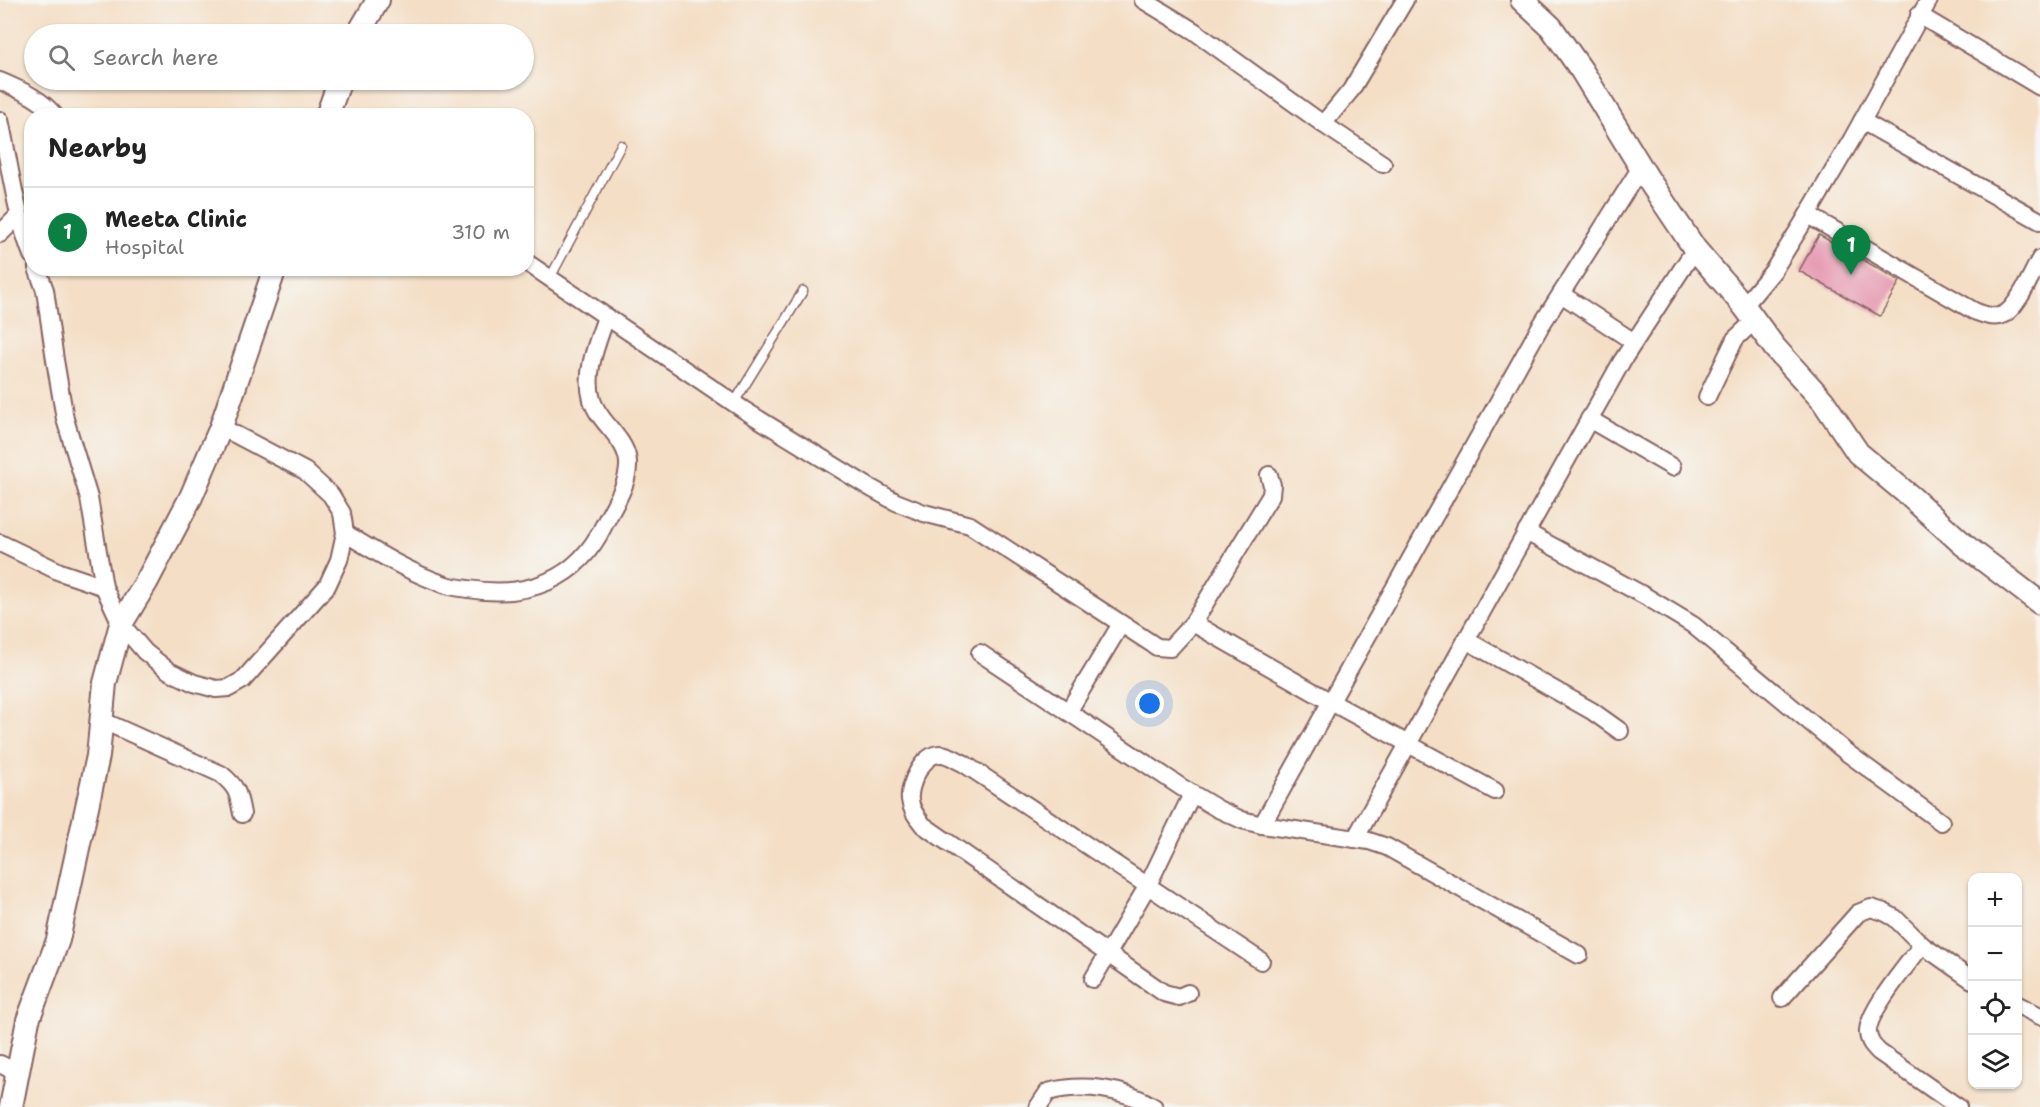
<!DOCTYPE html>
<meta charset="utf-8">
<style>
body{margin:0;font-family:"Shantell Sans",sans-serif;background:#f6f6f6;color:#222}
.controls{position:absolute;right:18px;bottom:18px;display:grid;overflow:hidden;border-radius:12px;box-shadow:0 2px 4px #0004}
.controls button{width:54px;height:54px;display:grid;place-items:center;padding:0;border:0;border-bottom:2px solid #e0e0e0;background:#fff;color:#222;font:30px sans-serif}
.you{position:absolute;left:1150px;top:704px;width:21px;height:21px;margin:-15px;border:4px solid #fff;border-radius:50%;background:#1a73e8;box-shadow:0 0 0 9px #1a73e833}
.badge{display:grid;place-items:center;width:39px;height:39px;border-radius:50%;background:#0b8043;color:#fff;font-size:20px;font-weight:700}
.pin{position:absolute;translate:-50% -50px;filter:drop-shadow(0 2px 3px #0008)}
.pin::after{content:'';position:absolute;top:32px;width:21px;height:18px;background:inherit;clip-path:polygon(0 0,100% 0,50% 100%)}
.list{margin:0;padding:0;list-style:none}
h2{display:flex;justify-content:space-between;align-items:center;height:78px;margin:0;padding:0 24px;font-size:26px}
h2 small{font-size:20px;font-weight:400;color:#767676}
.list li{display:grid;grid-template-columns:39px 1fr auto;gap:18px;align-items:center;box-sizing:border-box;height:90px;padding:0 24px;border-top:2px solid #e0e0e0}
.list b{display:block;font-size:22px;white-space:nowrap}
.list p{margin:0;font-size:20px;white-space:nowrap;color:#767676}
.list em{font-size:20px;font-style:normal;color:#767676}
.icon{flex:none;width:33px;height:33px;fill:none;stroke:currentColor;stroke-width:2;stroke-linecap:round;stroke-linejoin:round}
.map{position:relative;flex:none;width:2040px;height:1107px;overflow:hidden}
.search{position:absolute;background:#fff;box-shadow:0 2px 4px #0004;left:24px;top:24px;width:510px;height:66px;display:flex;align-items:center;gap:15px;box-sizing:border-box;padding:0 21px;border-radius:33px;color:#767676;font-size:22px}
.panel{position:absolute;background:#fff;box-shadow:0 2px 4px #0004;left:24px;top:108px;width:510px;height:168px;border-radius:24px}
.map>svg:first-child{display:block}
</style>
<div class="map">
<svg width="2040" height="1107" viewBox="0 0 2040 1107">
<rect width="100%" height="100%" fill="#f6f6f2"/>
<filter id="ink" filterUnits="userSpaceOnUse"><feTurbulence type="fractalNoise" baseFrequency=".0167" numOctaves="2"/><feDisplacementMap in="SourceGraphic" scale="12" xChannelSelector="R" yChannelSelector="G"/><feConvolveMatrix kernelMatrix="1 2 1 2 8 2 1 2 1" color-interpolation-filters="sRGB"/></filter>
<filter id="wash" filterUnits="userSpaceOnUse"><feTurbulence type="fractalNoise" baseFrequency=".008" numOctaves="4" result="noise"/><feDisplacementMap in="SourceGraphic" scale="24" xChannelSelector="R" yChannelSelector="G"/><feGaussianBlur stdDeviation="1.35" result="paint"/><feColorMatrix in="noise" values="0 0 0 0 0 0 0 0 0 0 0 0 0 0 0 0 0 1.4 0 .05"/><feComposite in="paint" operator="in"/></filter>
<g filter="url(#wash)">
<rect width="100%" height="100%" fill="#f4dec5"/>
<g id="blocks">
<polygon fill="#e79db5" points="1819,235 1900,281 1880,316 1799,271"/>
</g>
</g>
<g filter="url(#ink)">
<use href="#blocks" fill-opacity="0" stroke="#866261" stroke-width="1.5"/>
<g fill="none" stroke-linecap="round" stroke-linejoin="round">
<g stroke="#866261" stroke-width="11">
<g id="lane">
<polyline points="550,278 621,145"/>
<polyline points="734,403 803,291"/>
</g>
</g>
<g stroke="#866261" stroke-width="20">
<g id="street">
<polyline points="1143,0 1194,31 1323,124 1383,164"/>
<polyline points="1919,15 2040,87"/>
<path d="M0,81c20,9 41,17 55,35"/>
<path d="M0,120c10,45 15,92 32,135"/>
<polyline points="1862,121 2040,221"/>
<polyline points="1323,124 1351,90 1405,0"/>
<path d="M1808,215l166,96c8,3 19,8 28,4 15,-5 30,-42 38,-56"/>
<polyline points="0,234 19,215"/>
<polyline points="526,262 744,410 869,487 896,502 924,513 970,525 1157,647 1170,648 1193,623 1271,495 1272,485 1269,475"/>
<polyline points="37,268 45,290 55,360 65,419 89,498 104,587 121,624 145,652 169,671 194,683 216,689 229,688 243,680 327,586 339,560 345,533 342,513 331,495 305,471 221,427"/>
<polyline points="1561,294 1634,342"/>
<polyline points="1744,306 1773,271 1801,226 1852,139 1929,0"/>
<polyline points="1707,397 1735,339 1754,321"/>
<polyline points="1589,419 1672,467"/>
<polyline points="1526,532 1645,596 1693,625 1846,752 1941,822"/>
<path d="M345,533c32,20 65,40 101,52 7,2 15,3 22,4 59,10 110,-9 136,-64 9,-18 23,-38 24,-58 2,-27 -29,-43 -36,-67 -8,-28 5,-56 14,-83"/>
<polyline points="0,543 60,572 104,587"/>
<polyline points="1193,623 1331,702 1495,791"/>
<polyline points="1466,640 1592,711 1620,731"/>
<polyline points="980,653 1181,787 1218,809 1242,820 1262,825 1369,841 1387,847 1579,955"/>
<polyline points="1068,712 1121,624"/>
<path d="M101,720l120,54c17,14 17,19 21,40"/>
<polyline points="1262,825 1540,327 1641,167"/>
<polyline points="1355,839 1622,361 1695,249"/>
<path d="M1922,945c-13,18 -56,68 -54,88 1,9 5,13 11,19l79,55"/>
<polyline points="1093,979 1148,885 1192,794"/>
<path d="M1188,993l-9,4 -15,-4 -241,-168c-6,-8 -12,-15 -13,-25 -2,-15 13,-47 31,-46 7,0 15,6 22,9l298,198"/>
<polyline points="1782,998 1858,913 1871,908 1884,912 1895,918 1922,945 1972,980"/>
<polyline points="2018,1005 2040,1016"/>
<polyline points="0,1064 18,1073"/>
<path d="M1038,1107l10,-15c34,-9 76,-4 106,15"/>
</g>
</g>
<g stroke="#866261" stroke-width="26">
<g id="secondary">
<polyline points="1522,0 1551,27 1582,71 1648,179 1695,249 1744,306 1775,348 1823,401 1858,453 1911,497 1964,545 2040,603"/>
<polyline points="358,34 378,0"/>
<polyline points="327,116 340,80"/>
<polyline points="11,1107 28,1020 58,940 98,756 105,683 121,624 147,581 191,497 221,427 275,268"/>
</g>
</g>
<use href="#lane" stroke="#fff" stroke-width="8"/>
<use href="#street" stroke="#fff" stroke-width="16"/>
<use href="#secondary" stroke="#fff" stroke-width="22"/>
</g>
</g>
</svg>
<div class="controls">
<button>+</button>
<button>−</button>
<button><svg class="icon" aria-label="locate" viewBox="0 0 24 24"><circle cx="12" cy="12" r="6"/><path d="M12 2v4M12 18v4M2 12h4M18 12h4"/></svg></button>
<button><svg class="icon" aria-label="layers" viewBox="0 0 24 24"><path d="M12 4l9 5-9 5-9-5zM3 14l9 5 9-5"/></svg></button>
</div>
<div class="you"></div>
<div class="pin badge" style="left:1851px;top:275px">1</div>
<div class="search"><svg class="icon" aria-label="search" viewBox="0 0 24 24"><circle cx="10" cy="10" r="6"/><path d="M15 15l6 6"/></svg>Search here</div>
<section class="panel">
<h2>Nearby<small></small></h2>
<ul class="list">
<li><span class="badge">1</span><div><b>Meeta Clinic</b><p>Hospital</p></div><em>310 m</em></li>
</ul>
</section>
</div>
